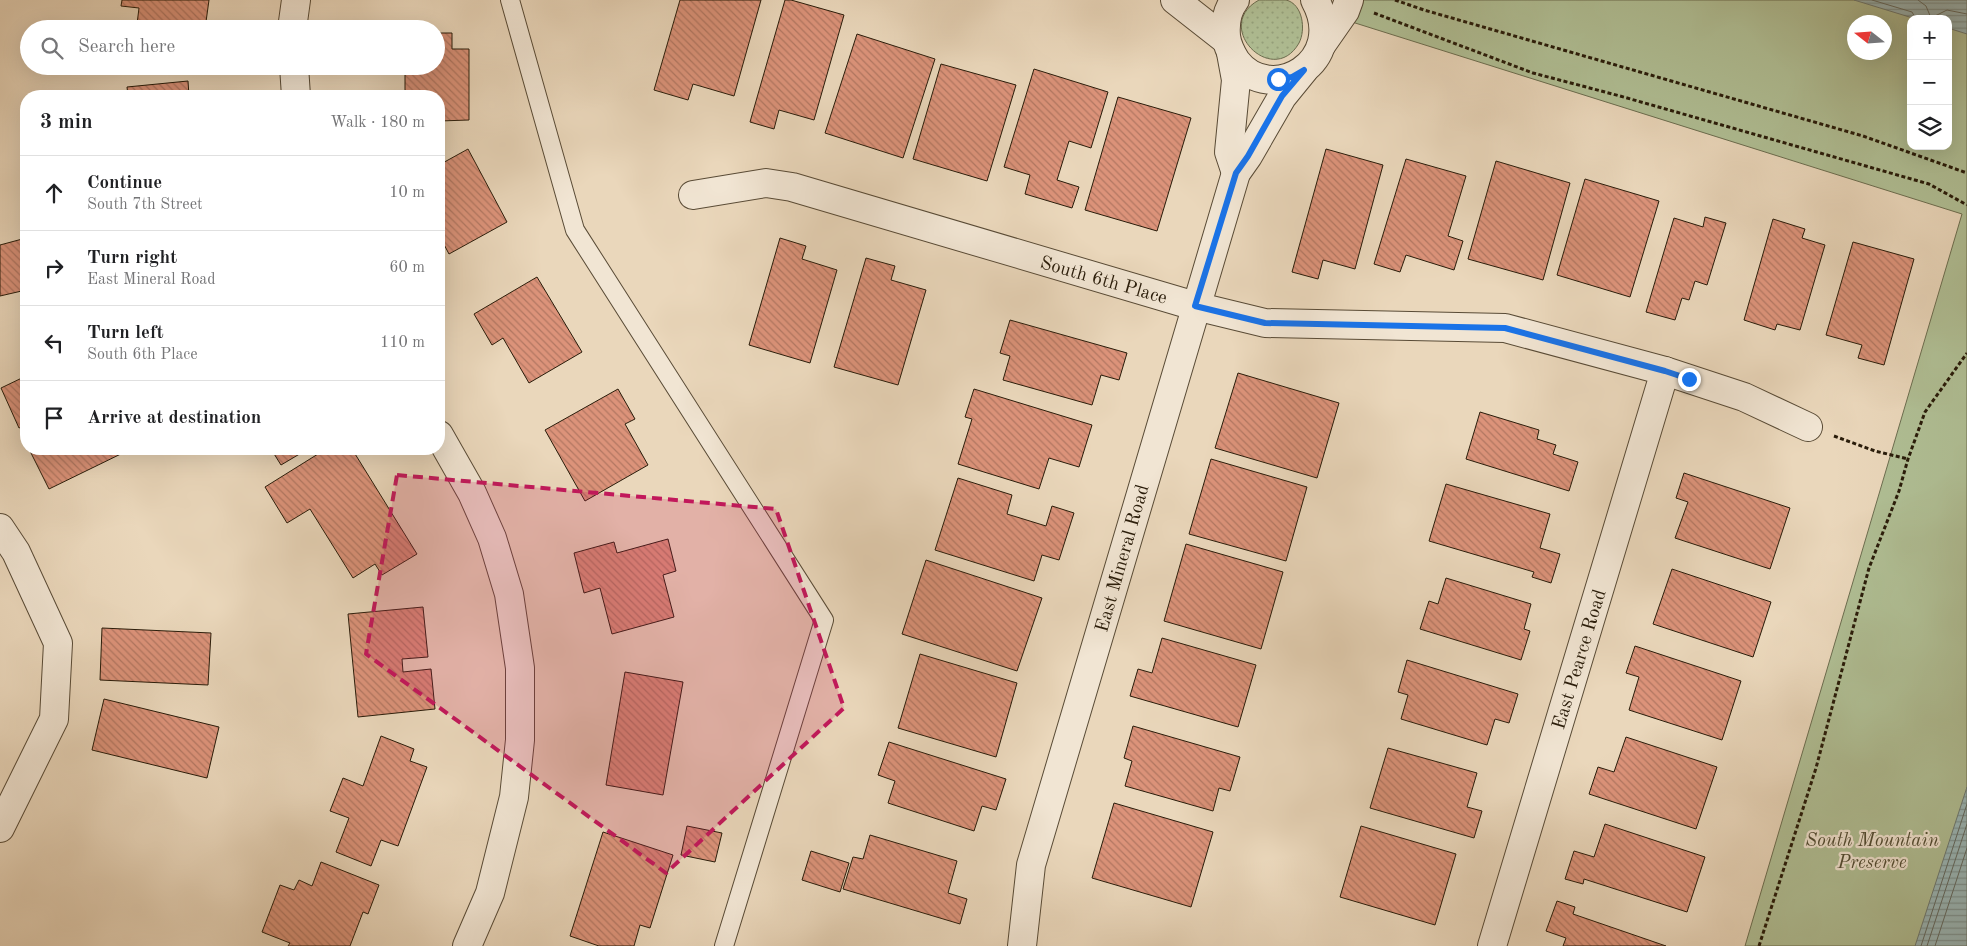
<!DOCTYPE html>
<meta charset="utf-8">
<style>
body{margin:0;font-family:"Old Standard TT",serif;background:#f6f6f6;color:#202124}
.controls{position:absolute;right:15px;top:15px;display:grid;overflow:hidden;border-radius:10px;box-shadow:0 5px 20px #0002}
.controls button{width:45px;height:45px;display:grid;place-items:center;padding:0;border:0;border-bottom:1px solid #e0e0e0;background:#fff;color:#202124;font:25px sans-serif}
.compass{position:absolute;left:1847px;top:15px;width:45px;height:45px;border-radius:50%;background:#fff;box-shadow:0 5px 20px #0002;rotate:287deg}
.stop{position:absolute;width:15px;height:15px;margin:-11px;border:4px solid #1a73e8;border-radius:50%;background:#fff}
.stop.end{background:#1a73e8;border-color:#fff;box-shadow:0 1px 5px #0008}
.list{margin:0;padding:0;list-style:none}
h2{display:flex;justify-content:space-between;align-items:center;height:65px;margin:0;padding:0 20px;font-size:21px}
h2 small{font-size:16px;font-weight:400;color:#757577}
.list li{display:grid;grid-template-columns:32px 1fr auto;gap:15px;align-items:center;box-sizing:border-box;height:75px;padding:0 20px;border-top:1px solid #e0e0e0}
.list b{display:block;font-size:19px;white-space:nowrap}
.list p{margin:0;font-size:16px;white-space:nowrap;color:#757577}
.list em{font-size:16px;font-style:normal;color:#757577}
.icon{flex:none;width:28px;height:28px;fill:none;stroke:currentColor;stroke-width:2;stroke-linecap:round;stroke-linejoin:round}
.map{position:relative;flex:none;width:1967px;height:946px;overflow:hidden}
.search{position:absolute;background:#fff;box-shadow:0 5px 20px #0002;left:20px;top:20px;width:425px;height:55px;display:flex;align-items:center;gap:12px;box-sizing:border-box;padding:0 18px;border-radius:28px;color:#757577;font-size:19px}
.panel{position:absolute;background:#fff;box-shadow:0 5px 20px #0002;left:20px;top:90px;width:425px;height:365px;border-radius:20px}
.map>svg:first-child{display:block}
</style>
<div class="map">
<svg width="1967" height="946" viewBox="0 0 1967 946">
<defs>
<pattern id="grass-dots" width="8" height="8" patternUnits="userSpaceOnUse" patternTransform="scale(1.25)"><rect width="8" height="8" fill="#b0bf95"/><path d="M2 2h.1M6 6h.1" fill="none" stroke="#97a47f" stroke-width="1.8" stroke-linecap="round"/></pattern>
<pattern id="water-rules" width="6" height="5" patternUnits="userSpaceOnUse" patternTransform="scale(1.25)"><rect width="6" height="5" fill="#9ab8b9"/><path d="M0 2.5h6" fill="none" stroke="#7e9595"/></pattern>
<pattern id="building-back-hatch" width="6" height="6" patternUnits="userSpaceOnUse" patternTransform="scale(1.25)"><rect width="6" height="6" fill="#dc937a"/><path d="M-1 5l2 2M0 0l6 6M5-1l2 2" fill="none" stroke="#b27762"/></pattern>
</defs>
<rect width="100%" height="100%" fill="#ead7bb"/>
<filter id="stains"><feTurbulence type="fractalNoise" baseFrequency=".004" numOctaves="4"/><feColorMatrix values="0 0 0 0 .2 0 0 0 0 .09 0 0 0 0 .02 0 0 0 .5 -.17"/></filter>
<radialGradient id="worn" r=".72"><stop offset=".6" stop-color="#630" stop-opacity="0"/><stop offset="1" stop-color="#630" stop-opacity=".3"/></radialGradient>
<path fill="url(#grass-dots)" stroke="#6c6e50" d="M1259,0c8,0 19,0 27,0 17,4 20,30 13,43 -26,46 -88,-17 -40,-43z"/>
<path fill="#b0bf95" stroke="#6c6e50" fill-rule="evenodd" d="M1358,0h609v946h-222l217,-732 -610,-192zM1911,19h37v127h-37zM1854,22h30v30h-30z"/>
<g fill="url(#water-rules)" stroke="#6d7a73">
<polygon points="1854,0 1967,0 1967,34 1948,28 1948,19 1916,19"/>
<polygon points="1967,787 1967,946 1915,946"/>
</g>
<g fill="none" stroke-linecap="round" stroke-linejoin="round">
<g stroke="#626a62" stroke-width="1">
<polyline points="1872,0 1912,12 1916,19"/>
<polyline points="1918,0 1926,6 1931,18 1947,10 1967,14"/>
<polyline points="1921,946 1967,804"/>
<polyline points="1927,946 1967,824"/>
<polyline points="1935,946 1967,848"/>
</g>
</g>
<g fill="url(#building-back-hatch)" stroke="#291c0a">
<polygon points="122,0 209,0 205,29 177,29 137,24 139,8 121,6"/>
<polygon points="680,0 761,0 734,96 693,84 688,100 654,90"/>
<polygon points="785,0 791,0 844,15 814,120 779,110 774,129 750,122"/>
<polygon points="436,33 452,33 452,49 469,49 469,120 439,121 439,96 405,96 405,74 387,74 387,66 436,66"/>
<polygon points="857,34 935,59 903,158 825,133"/>
<polygon points="941,64 1016,85 987,181 913,159"/>
<polygon points="1034,69 1108,92 1091,148 1069,141 1057,180 1079,187 1072,208 1025,194 1030,175 1004,167"/>
<polygon points="188,81 189,96 128,96 127,87"/>
<polygon points="1118,97 1191,118 1157,231 1085,210"/>
<polygon points="468,149 507,222 449,254 439,235 439,165"/>
<polygon points="1326,149 1383,165 1355,269 1323,260 1318,279 1292,272"/>
<polygon points="1406,159 1466,176 1448,236 1463,241 1454,270 1406,255 1400,272 1374,264"/>
<polygon points="1496,161 1570,183 1543,280 1468,259"/>
<polygon points="1585,179 1659,201 1630,297 1557,275"/>
<polygon points="1705,217 1726,223 1707,285 1695,281 1689,300 1682,298 1675,320 1646,312 1674,218 1703,227"/>
<polygon points="1773,219 1805,229 1802,238 1825,245 1800,330 1777,324 1775,330 1744,320"/>
<polygon points="26,238 26,290 0,296 0,245"/>
<polygon points="780,238 806,246 802,259 837,270 810,363 749,345"/>
<polygon points="1853,242 1914,259 1884,365 1858,358 1862,345 1826,335"/>
<polygon points="866,258 895,266 891,280 926,290 898,385 834,367"/>
<polygon points="537,277 582,352 529,383 503,338 492,345 474,314"/>
<polygon points="1010,320 1127,353 1119,380 1101,375 1092,405 1003,380 1010,356 1000,353"/>
<polygon points="1238,373 1339,403 1317,478 1215,448"/>
<polygon points="26,376 26,425 19,428 1,388"/>
<polygon points="618,389 635,419 625,424 648,465 585,501 545,430"/>
<polygon points="974,389 1092,425 1079,467 1049,458 1039,489 958,464 972,419 965,417"/>
<polygon points="1480,412 1539,430 1537,439 1556,445 1553,454 1578,462 1569,491 1466,459"/>
<polygon points="29,449 131,449 49,489"/>
<polygon points="271,449 308,449 281,465"/>
<polygon points="326,449 352,449 417,554 382,575 375,564 353,578 310,509 287,523 265,487"/>
<polygon points="1211,459 1307,487 1286,561 1189,534"/>
<polygon points="1684,473 1790,508 1770,569 1675,538 1688,502 1676,498"/>
<polygon points="958,478 1012,495 1007,514 1046,526 1052,506 1074,513 1059,560 1042,555 1034,581 935,550"/>
<polygon points="1446,484 1550,514 1540,548 1560,554 1551,583 1532,577 1534,572 1429,541"/>
<polygon points="668,539 676,571 663,575 674,617 612,634 600,588 584,593 574,553 614,542 617,553"/>
<polygon points="1186,544 1283,572 1261,649 1164,621"/>
<polygon points="926,560 1042,598 1017,671 902,634"/>
<polygon points="1672,569 1771,602 1753,657 1653,624"/>
<polygon points="1446,578 1531,604 1524,629 1530,631 1521,660 1420,629 1429,601 1438,604"/>
<polygon points="423,607 428,657 402,659 403,672 431,669 435,709 358,717 348,614"/>
<polygon points="102,628 211,633 208,685 100,680"/>
<polygon points="1162,638 1256,665 1238,727 1130,696 1138,669 1152,673"/>
<polygon points="1635,646 1741,681 1722,740 1629,710 1639,677 1626,673"/>
<polygon points="920,654 1017,683 996,757 898,728"/>
<polygon points="1407,660 1518,694 1509,723 1495,719 1487,745 1401,719 1408,695 1398,692"/>
<polygon points="625,672 683,682 663,795 606,785"/>
<polygon points="104,699 219,727 207,778 92,750"/>
<polygon points="1133,726 1240,757 1230,791 1219,788 1213,811 1125,786 1132,761 1124,758"/>
<polygon points="381,736 414,749 410,761 427,767 398,846 381,840 371,866 336,852 349,818 330,811 343,778 363,786"/>
<polygon points="1626,737 1717,767 1696,829 1589,794 1598,767 1614,772"/>
<polygon points="889,742 1006,779 996,810 982,806 974,831 888,803 895,781 878,775"/>
<polygon points="1388,748 1477,773 1467,807 1482,811 1474,838 1370,808"/>
<polygon points="1114,803 1213,832 1191,907 1092,878"/>
<polygon points="1605,824 1705,857 1687,912 1584,879 1583,884 1565,879 1574,851 1594,857"/>
<polygon points="687,826 722,833 715,862 681,855"/>
<polygon points="1361,826 1456,854 1435,925 1340,897"/>
<polygon points="603,832 673,855 650,928 640,925 634,946 599,946 570,936"/>
<polygon points="870,835 957,861 948,893 967,899 960,924 843,889 853,857 863,859"/>
<polygon points="811,851 849,863 840,892 802,880"/>
<polygon points="321,862 379,885 368,914 363,912 350,946 288,946 290,943 262,932 280,885 294,890 299,880 312,886"/>
<polygon points="1557,901 1575,907 1573,914 1666,946 1563,946 1566,938 1546,931"/>
</g>
<g fill="none" stroke-linecap="round" stroke-linejoin="round">
<g stroke="#594b36" stroke-width="20">
<polyline id="service" points="510,0 575,230 824,620 724,946"/>
</g>
<g stroke="#594b36" stroke-width="30">
<g id="minor">
<polyline points="1175,0 1226,40"/>
<path d="M1235,0c-8,10 -10,24 -9,36 1,9 5,17 10,25 35,46 113,1 79,-61"/>
<polyline points="1322,44 1345,11 1349,0"/>
<polyline points="1231,53 1236,80 1229,152 1236,173"/>
<polyline points="693,195 766,183 792,187 1195,306 1265,323 1505,328 1665,371 1744,397 1808,427"/>
<polyline points="0,528 16,552 58,643 54,719 0,828"/>
<polyline points="1022,946 1031,865 1236,173 1248,156 1282,97 1304,70"/>
<polyline points="1492,946 1665,371"/>
</g>
</g>
<g stroke="#594b36" stroke-width="30">
<g id="tertiary">
<polyline points="292,29 296,0"/>
<polyline points="294,66 296,96"/>
<polyline points="439,435 472,493 492,538 509,594 520,668 520,740 514,797 490,893 467,946"/>
</g>
</g>
<g stroke="#291c0a" stroke-width="3" stroke-dasharray="4 2.5" stroke-linecap="butt">
<polyline points="1395,0 1424,10 1863,136 1967,173"/>
<polyline points="1374,13 1533,73 1620,96 1929,184 1967,205"/>
<polyline points="1834,436 1875,451 1908,459"/>
<polyline points="1759,946 1816,768 1869,568 1899,491 1908,459 1925,412 1967,353"/>
</g>
<use href="#service" stroke="#f1e5d3" stroke-width="18"/>
<use href="#minor" stroke="#f1e5d3" stroke-width="28"/>
<use href="#tertiary" stroke="#f1e5d3" stroke-width="28"/>
</g>
<g fill="none" stroke-linecap="round" stroke-linejoin="round">
<polyline stroke="#1a73e8" stroke-width="6" points="1278,79 1292,77 1304,70 1282,96 1248,156 1236,173 1195,306 1265,323 1505,328 1665,371 1689,379"/>
</g>
<path fill="#c2185b" fill-opacity="0.2" stroke="#c2185b" stroke-width="4" stroke-dasharray="10 6" stroke-linejoin="round" d="M397,475l379,34 68,199 -178,165 -300,-219z"/>
<g text-anchor="middle" stroke-width="4.5" stroke-linejoin="round" paint-order="stroke">
<g font-size="19" fill="#291c0a" stroke="#f1e5d3">
<text transform="translate(1104 279) rotate(16)" y="7">South 6th Place</text>
<text transform="translate(1121 558) rotate(-74)" y="7">East Mineral Road</text>
<text transform="translate(1578 659) rotate(-73)" y="7">East Pearce Road</text>
</g>
<g font-size="19" font-style="italic" fill="#524d34" stroke="#f1e5d3">
<text x="1872" y="846">South Mountain<tspan x="1872" dy="22">Preserve</tspan></text>
</g>
</g>
<rect width="100%" height="100%" filter="url(#stains)"/>
<rect width="100%" height="100%" fill="url(#worn)"/>
</svg>
<div class="controls">
<button>+</button>
<button>−</button>
<button><svg class="icon" aria-label="layers" viewBox="0 0 24 24"><path d="M12 4l9 5-9 5-9-5zM3 14l9 5 9-5"/></svg></button>
</div>
<svg class="compass" viewBox="-18 -18 36 36"><path d="M0-13l5 13h-10z" fill="#e53935"/><path d="M0 13l5-13h-10z" fill="#757577"/></svg>
<div class="stop" style="left:1278px;top:79px"></div>
<div class="stop end" style="left:1689px;top:379px"></div>
<div class="search"><svg class="icon" aria-label="search" viewBox="0 0 24 24"><circle cx="10" cy="10" r="6"/><path d="M15 15l6 6"/></svg>Search here</div>
<section class="panel">
<h2>3 min<small>Walk · 180 m</small></h2>
<ul class="list">
<li><svg class="icon" aria-label="ahead" viewBox="0 0 24 24"><path d="M12 20V5M6 11l6-6 6 6"/></svg><div><b>Continue</b><p>South 7th Street</p></div><em>10 m</em></li>
<li><svg class="icon" aria-label="right" viewBox="0 0 24 24"><path d="M7 20v-9h11M14 6l5 5-5 5"/></svg><div><b>Turn right</b><p>East Mineral Road</p></div><em>60 m</em></li>
<li><svg class="icon" aria-label="left" viewBox="0 0 24 24"><path d="M17 20v-9H6M10 6l-5 5 5 5"/></svg><div><b>Turn left</b><p>South 6th Place</p></div><em>110 m</em></li>
<li><svg class="icon" aria-label="arrive" viewBox="0 0 24 24"><path d="M6 21V4h12l-3 4 3 4H6"/></svg><div><b>Arrive at destination</b></div></li>
</ul>
</section>
</div>
